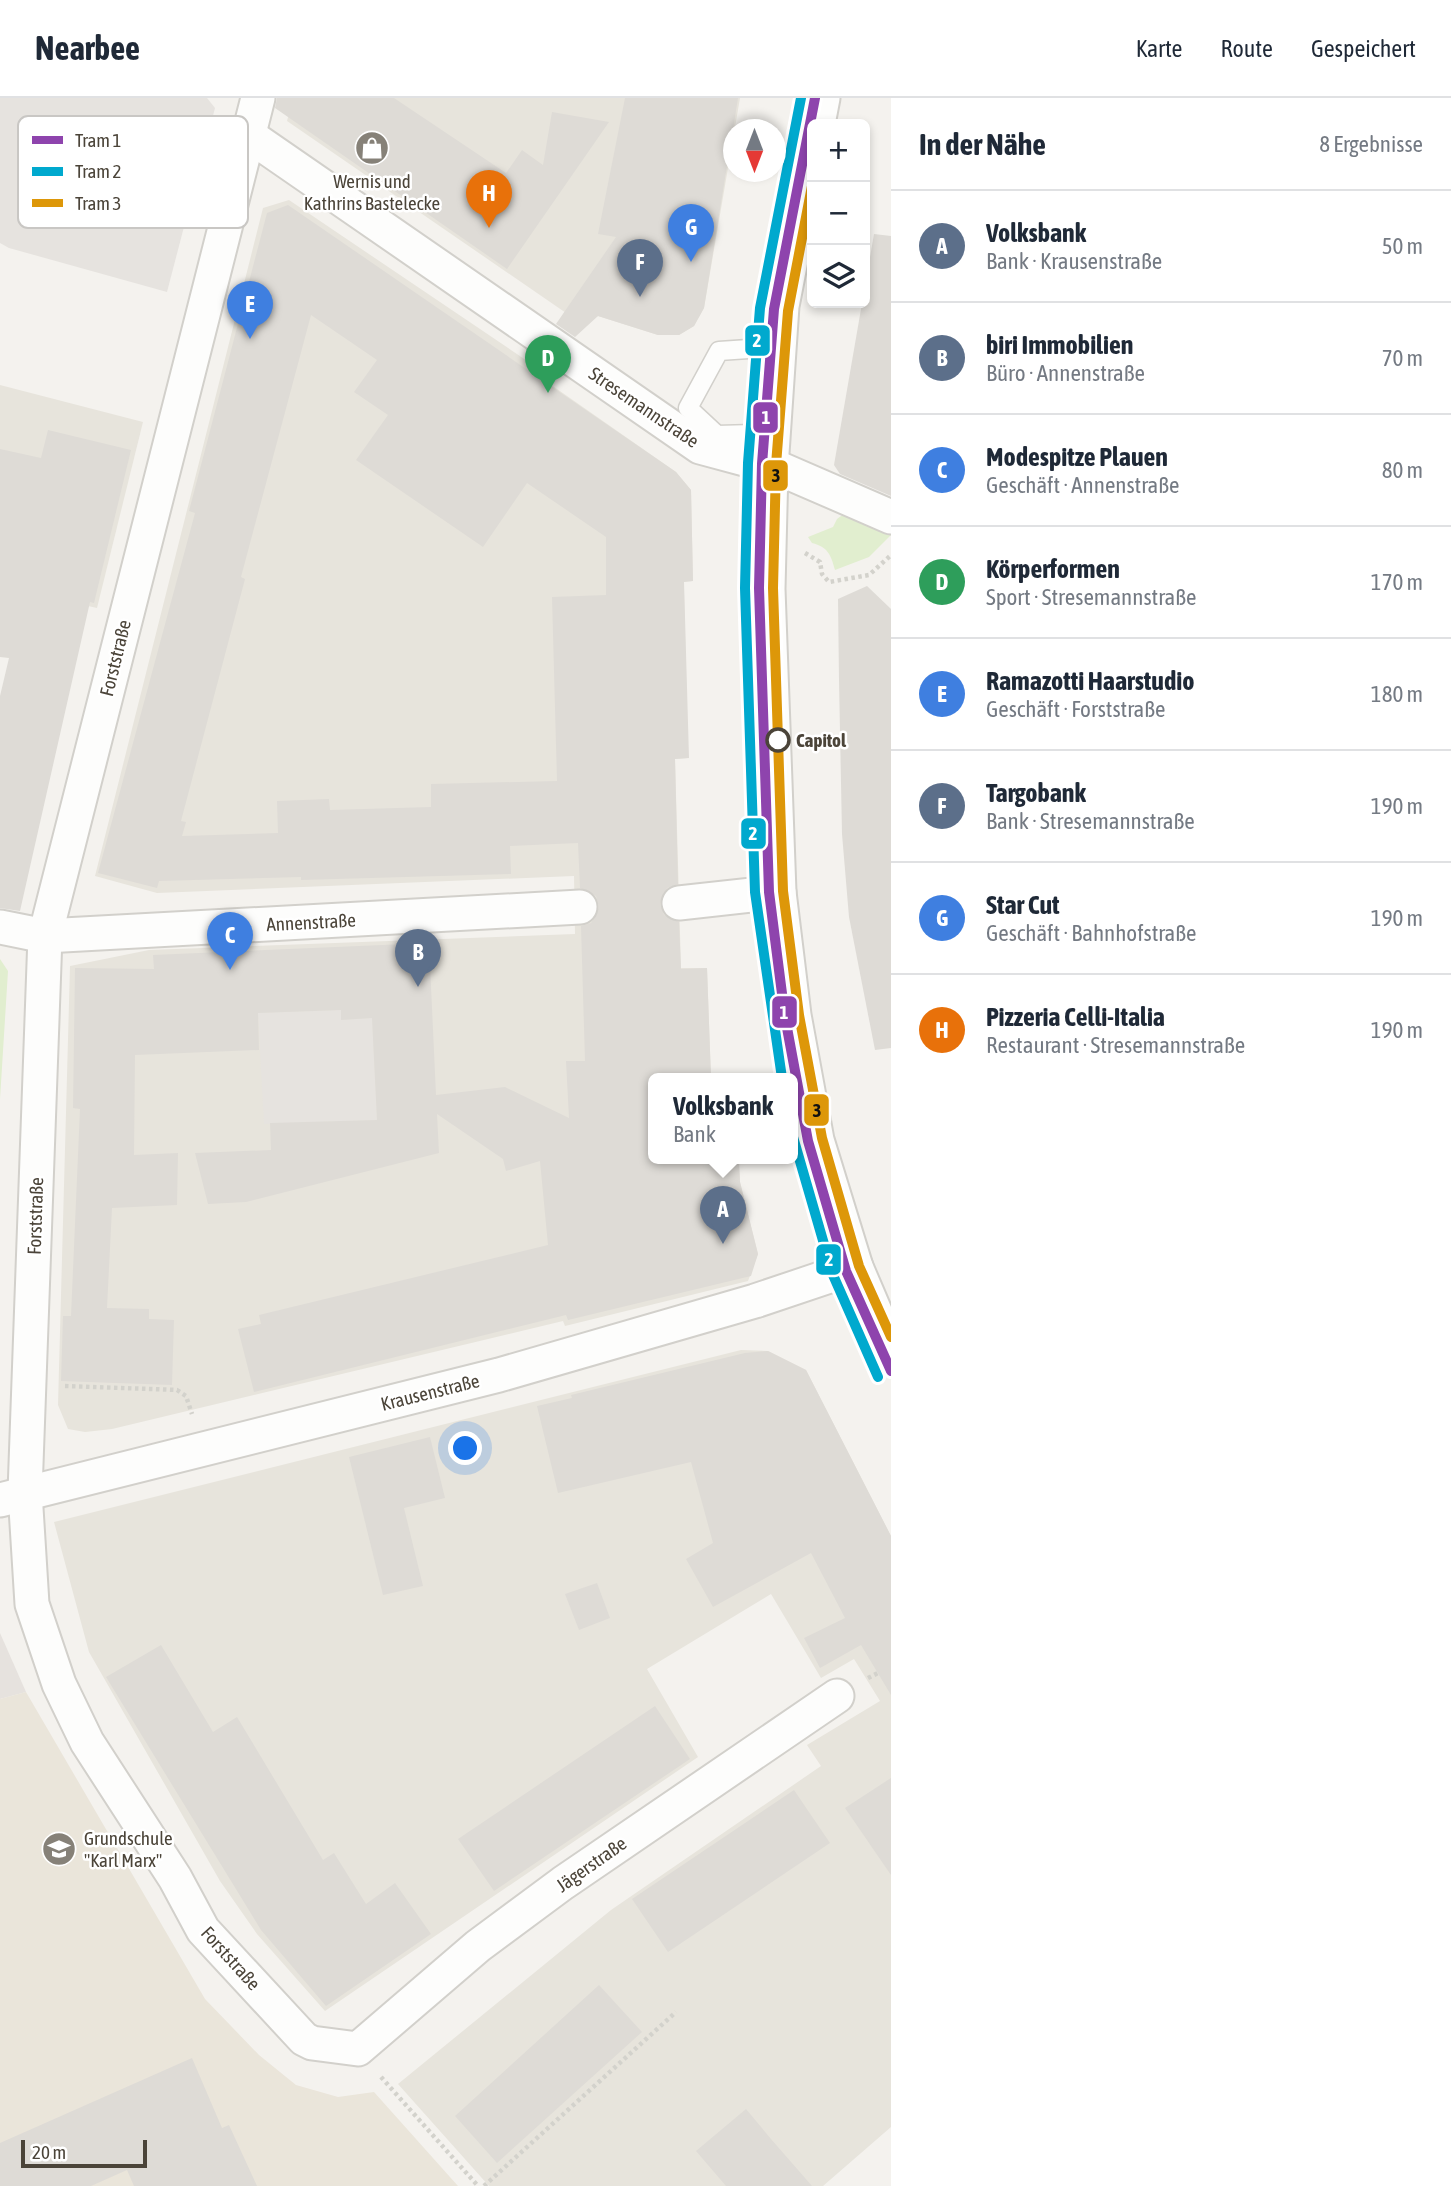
<!DOCTYPE html>
<html lang="de">
<meta charset="utf-8">
<style>
body{margin:0;font-family:"Asap Condensed",sans-serif;background:#f6f6f7;color:#1f2937}
.controls{position:absolute;right:21px;top:21px;display:grid;overflow:hidden;border-radius:10px;box-shadow:0 4px 10px #0003}
.controls button{width:63px;height:63px;display:grid;place-items:center;padding:0;border:0;border-bottom:2px solid #e0e1e3;background:#fff;color:#1f2937;font:35px sans-serif}
.compass{position:absolute;left:723px;top:21px;width:63px;height:63px;border-radius:50%;background:#fff;box-shadow:0 4px 10px #0003;rotate:180deg}
.scale{position:absolute;left:21px;bottom:18px;width:126px;box-sizing:border-box;padding-left:7px;border:4px solid #4b4439;border-top:0;font-size:19px;line-height:24px;white-space:nowrap;color:#4b4439;-webkit-text-stroke:5px #fff;paint-order:stroke}
.you{position:absolute;left:466px;top:1351px;width:24px;height:24px;margin:-18px;border:5px solid #fff;border-radius:50%;background:#1a73e8;box-shadow:0 0 0 10px #1a73e833}
.badge{display:grid;place-items:center;width:46px;height:46px;border-radius:50%;background:#1a73e8;color:#fff;font-size:23px;font-weight:700}
.pin{position:absolute;translate:-50% -58px;filter:drop-shadow(0 2px 4px #0008)}
.pin::after{content:'';position:absolute;top:37px;width:24px;height:21px;background:inherit;clip-path:polygon(0 0,100% 0,50% 100%)}
.popup{position:absolute;left:648px;top:975px;width:150px;height:91px;box-sizing:border-box;display:grid;place-content:center;border-radius:10px;background:#fff;filter:drop-shadow(0 2px 5px #0005);font-size:23px;white-space:nowrap;color:#747a83}
.popup b{font-size:26px;color:#1f2937}
.popup::after{content:'';position:absolute;left:50%;top:100%;margin-left:-14px;border:14px solid transparent;border-top-color:#fff}
.list{margin:0;padding:0;list-style:none}
h2{display:flex;justify-content:space-between;align-items:center;height:91px;margin:0;padding:0 28px;font-size:30px}
h2 small{font-size:23px;font-weight:400;color:#747a83}
.list li{display:grid;grid-template-columns:46px 1fr auto;gap:21px;align-items:center;box-sizing:border-box;height:112px;padding:0 28px;border-top:2px solid #e0e1e3}
.list b{display:block;font-size:26px;white-space:nowrap}
.list p{margin:0;font-size:23px;white-space:nowrap;color:#747a83}
.list em{font-size:23px;font-style:normal;color:#747a83}
.icon{flex:none;width:38px;height:38px;fill:none;stroke:currentColor;stroke-width:2;stroke-linecap:round;stroke-linejoin:round}
.map{position:relative;flex:none;width:891px;height:2088px;overflow:hidden}
header{display:flex;align-items:center;gap:42px;box-sizing:border-box;height:98px;padding:0 35px;background:#fff;border-bottom:2px solid #e0e1e3}
header strong{font-size:33px}
nav{display:flex;gap:38px;margin-inline-start:auto;font-size:24px}
main{display:flex}
aside{flex:1;background:#fff}
.map>svg:first-child{display:block}
</style>
<header>
<strong>Nearbee</strong>
<nav><a>Karte</a><a>Route</a><a>Gespeichert</a></nav>
</header>
<main>
<div class="map">
<svg width="891" height="2088" viewBox="0 0 891 2088">
<rect width="100%" height="100%" fill="#f4f2ee"/>
<g fill="#e7e4dc">
<polygon points="293,0 740,0 704,210 694,228 679,237 658,237 598,218 582,226 287,23"/>
<polygon points="289,102 545,275 547,284 676,374 691,392 693,483 658,485 684,495 688,660 675,661 681,870 707,870 711,980 653,980 653,1060 738,1060 740,1084 758,1156 748,1183 565,1228 563,1223 112,1331 85,1334 68,1331 58,1307 70,868 149,852 575,836 574,778 157,795 95,778 263,110"/>
<polygon points="0,287 143,324 97,510 0,488"/>
<polygon points="741,1252 768,1253 806,1272 891,1438 891,2029 823,2088 489,2088 398,1986 611,1812 821,1668 807,1647 880,1603 854,1561 821,1580 771,1496 647,1571 698,1659 325,1913 257,1836 220,1783 89,1554 54,1424"/>
</g>
<polygon fill="#e6e2de" points="0,1535 26,1594 0,1601"/>
<polygon fill="#eae5da" points="26,1594 205,1901 259,1957 296,1987 338,1999 374,1994 458,2088 0,2088 0,1601"/>
<g fill="#e1eecf">
<path d="M852,410l39,23v4l-22,22 -34,13c-4,-15 -7,-23 -23,-27l-4,-6 25,-10 4,-8z"/>
<polygon points="0,861 8,873 0,1001"/>
</g>
<g fill="#e6e3df">
<polygon points="0,0 207,0 215,10 167,194 9,150 0,145"/>
<polygon points="341,912 341,922 372,920 377,1022 264,1026 258,915"/>
</g>
<g fill="#dedbd6" fill-rule="evenodd">
<polygon points="277,0 394,0 506,75 522,52 543,67 552,14 609,24 507,171 275,10"/>
<polygon points="625,0 738,0 704,210 694,228 679,237 658,237 598,218 575,239 556,226 616,139 598,136"/>
<path d="M288,107l388,267 15,18 2,91 -9,1 5,176 -14,1 3,125 -11,4 -7,16 4,11 15,7 2,47 26,-1 4,110h-58v80h86l1,24 18,72 -7,22 -183,44 -2,-5 -312,77 -16,-63 23,-5 -2,-9 289,-70 -8,-84 -34,10 -3,-12 -66,-45 2,39 -193,49 -38,2 -13,-51 76,-3 -1,-27 107,-3 -5,-102 -31,2v-10l-83,3 1,37 -124,5 -1,100 44,-2 -1,52 -65,3 -5,100 42,1v10l25,1 -2,65 -111,-4 2,-65h8l9,-207 -7,-1 2,-140 79,1 -1,-14 276,-12 7,152 69,-8 64,31 -3,-57h19l-4,-135 10,-3 8,-16 -3,-11 -16,-8 -2,-45 -68,3 1,28 -210,6v-3l-142,4 -2,7 -59,-15 97,-360 -6,-2 78,-298zM311,217l66,45 -23,32 34,23 -32,45 127,87 44,-64 79,54v58l-54,2 5,184 -126,3v23l-101,3 -1,-11 -52,2 1,32 -96,3 4,-14 -5,-1 64,-242 -4,-2z"/>
<polygon points="874,136 891,138 891,398 840,376 834,367"/>
<polygon points="48,332 131,352 94,505 90,504 20,813 0,810 0,598 9,560 0,559 0,351 41,360"/>
<polygon points="867,488 891,511 891,950 875,952 849,819 842,736 839,582 838,501"/>
<polygon points="768,1253 806,1272 891,1438 891,1597 861,1547 820,1570 804,1540 845,1520 811,1455 713,1509 686,1461 713,1445 691,1364 558,1395 537,1308 572,1300 571,1297 745,1255"/>
<polygon points="430,1339 445,1400 404,1410 423,1488 383,1497 349,1359"/>
<polygon points="597,1485 610,1520 579,1532 565,1496"/>
<polygon points="161,1547 213,1634 237,1619 323,1762 334,1755 366,1806 395,1785 431,1836 326,1908 261,1832 106,1579"/>
<polygon points="655,1608 690,1661 494,1793 458,1741"/>
<polygon points="891,1680 891,1777 845,1710"/>
<polygon points="794,1692 830,1745 668,1854 632,1801"/>
<polygon points="599,1887 642,1934 497,2065 455,2018"/>
<polygon points="192,1960 222,2030 229,2027 257,2088 134,2088 127,2072 91,2088 0,2088 0,2045"/>
<polygon points="746,2011 771,2041 812,2088 726,2088 696,2053"/>
</g>
<g fill="none" stroke-linecap="round" stroke-linejoin="round">
<g stroke="#d2d0cb" stroke-width="21">
<polyline id="lane" points="769,312 753,336 717,337 688,310 719,253 777,249"/>
</g>
<g stroke="#d2d0cb" stroke-width="37">
<g id="street">
<polyline points="258,0 45,838 25,1394 32,1506 59,1586 87,1644 175,1780 203,1832 304,1941 312,1945 358,1951 478,1848 563,1785 837,1598"/>
<polyline points="818,26 823,0"/>
<polyline points="247,36 700,349 778,370 891,419"/>
<polyline points="812,54 782,208 771,370 768,491 779,794 794,917 817,1042 856,1169 891,1251"/>
<polyline points="679,805 779,794"/>
<polyline points="0,829 45,838 580,809"/>
<polyline points="0,1402 499,1277 755,1203 856,1169"/>
</g>
</g>
<g stroke="#d3d2cc" stroke-width="4.5" stroke-dasharray="3.5 3.5" stroke-linecap="butt">
<polyline points="805,455 820,464 822,476 829,484 869,477 890,458"/>
<polyline points="65,1288 177,1292 186,1298 192,1316"/>
<polyline points="868,1580 878,1575"/>
<polyline points="381,1979 478,2088"/>
<polyline points="484,2088 676,1914"/>
</g>
<use href="#lane" stroke="#fdfdfc" stroke-width="18"/>
<use href="#street" stroke="#fdfdfc" stroke-width="33"/>
<g stroke="#fff" stroke-width="16">
<polyline id="tram-1" points="815,0 774,211 762,366 759,490 769,794 785,919 808,1043 846,1173 891,1273"/>
</g>
<g stroke="#fff" stroke-width="16">
<g id="tram-2">
<polyline points="782,980 755,794 745,490 748,365 760,210 801,0"/>
<polyline points="793,1039 833,1177 878,1279"/>
</g>
</g>
<g stroke="#fff" stroke-width="16">
<polyline id="tram-3" points="812,88 788,213 776,367 773,490 783,793 799,917 822,1040 859,1168 891,1239"/>
</g>
<use href="#tram-1" stroke="#8e44ad" stroke-width="10"/>
<use href="#tram-2" stroke="#00a9ce" stroke-width="10"/>
<use href="#tram-3" stroke="#dd9709" stroke-width="10"/>
</g>
<defs>
<g id="shop-disc" transform="scale(1.75)"><circle r="9.5" fill="#868178" stroke="#fff"/><path d="M-5-2.5h2.3a2.7 3.5 0 0 1 5.4 0H5L5.5 6h-11ZM-1.5-2.5h3a1.5 2.3 0 0 0-3 0Z" fill="#fff"/></g>
<g id="school-disc" transform="scale(1.75)"><circle r="9.5" fill="#868178" stroke="#fff"/><path d="M0-5L7-2L0 1L-7-2ZM-4 1L0 2.5L4 1V4Q0 6-4 4Z" fill="#fff"/></g>
</defs>
<g fill-rule="evenodd">
<use href="#shop-disc" x="372" y="50"/>
<use href="#school-disc" x="59" y="1751"/>
</g>
<circle fill="#fff" stroke="#4b4439" stroke-width="3.5" cx="778" cy="642" r="11"/>
<g text-anchor="middle" stroke-width="5" stroke-linejoin="round" paint-order="stroke">
<g font-size="19" fill="#4b4439" stroke="#fff">
<text x="372" y="90">Wernis und<tspan x="372" dy="22">Kathrins Bastelecke</tspan></text>
<text x="84" y="1747" text-anchor="start">Grundschule<tspan x="84" dy="22">"Karl Marx"</tspan></text>
</g>
<g font-size="19" fill="#4b4439" stroke="#fff">
<text transform="translate(644 309) rotate(34)" y="7">Stresemannstraße</text>
<text transform="translate(115 560) rotate(-76)" y="7">Forststraße</text>
<text transform="translate(311 824) rotate(-3)" y="7">Annenstraße</text>
<text transform="translate(35 1118) rotate(-88)" y="7">Forststraße</text>
<text transform="translate(430 1294) rotate(-14)" y="7">Krausenstraße</text>
<text transform="translate(591 1766) rotate(-35)" y="7">Jägerstraße</text>
<text transform="translate(231 1860) rotate(48)" y="7">Forststraße</text>
</g>
<g font-size="19" font-weight="bold" fill="#4b4439" stroke="#fff" text-anchor="start">
<text x="796" y="649">Capitol</text>
</g>
</g>
<rect x="18" y="18" width="230" height="112" rx="10" fill="#fff" stroke="#c9c7c4" stroke-width="2"/>
<rect x="32" y="38" width="31" height="8" fill="#8e44ad"/>
<rect x="32" y="69" width="31" height="9" fill="#00a9ce"/>
<rect x="32" y="101" width="31" height="8" fill="#dd9709"/>
<g font-size="19" fill="#4b4439">
<text x="75" y="49">Tram 1</text>
<text x="75" y="80">Tram 2</text>
<text x="75" y="112">Tram 3</text>
</g>
<g stroke="#fff" stroke-width="2.5">
<rect x="744" y="226" width="27" height="33" rx="7" fill="#00a9ce"/>
<rect x="752" y="303" width="27" height="33" rx="7" fill="#8e44ad"/>
<rect x="762" y="361" width="27" height="33" rx="7" fill="#dd9709"/>
<rect x="740" y="719" width="27" height="33" rx="7" fill="#00a9ce"/>
<rect x="771" y="897" width="27" height="34" rx="7" fill="#8e44ad"/>
<rect x="803" y="995" width="27" height="34" rx="7" fill="#dd9709"/>
<rect x="815" y="1145" width="27" height="33" rx="7" fill="#00a9ce"/>
</g>
<g font-size="19" text-anchor="middle" font-weight="bold" fill="#fff">
<text x="757" y="249">2</text>
<text x="766" y="326">1</text>
<text x="753" y="742">2</text>
<text x="784" y="921">1</text>
<text x="829" y="1168">2</text>
</g>
<g font-size="19" text-anchor="middle" font-weight="bold" fill="#111">
<text x="776" y="384">3</text>
<text x="817" y="1019">3</text>
</g>
</svg>
<div class="controls">
<button>+</button>
<button>−</button>
<button><svg class="icon" aria-label="layers" viewBox="0 0 24 24"><path d="M12 4l9 5-9 5-9-5zM3 14l9 5 9-5"/></svg></button>
</div>
<svg class="compass" viewBox="-18 -18 36 36"><path d="M0-13l5 13h-10z" fill="#e53935"/><path d="M0 13l5-13h-10z" fill="#747a83"/></svg>
<div class="scale">20 m</div>
<div class="you"></div>
<div class="pin badge" style="left:723px;top:1146px;background:#5c6f8a">A</div>
<div class="popup"><b>Volksbank</b>Bank</div>
<div class="pin badge" style="left:418px;top:889px;background:#5c6f8a">B</div>
<div class="pin badge" style="left:230px;top:872px;background:#3f7fe0">C</div>
<div class="pin badge" style="left:548px;top:295px;background:#2e9e5b">D</div>
<div class="pin badge" style="left:250px;top:241px;background:#3f7fe0">E</div>
<div class="pin badge" style="left:640px;top:199px;background:#5c6f8a">F</div>
<div class="pin badge" style="left:691px;top:164px;background:#3f7fe0">G</div>
<div class="pin badge" style="left:489px;top:130px;background:#e8710a">H</div>
</div>
<aside>
<h2>In der Nähe<small>8 Ergebnisse</small></h2>
<ul class="list">
<li><span class="badge" style="background:#5c6f8a">A</span><div><b>Volksbank</b><p>Bank · Krausenstraße</p></div><em>50 m</em></li>
<li><span class="badge" style="background:#5c6f8a">B</span><div><b>biri Immobilien</b><p>Büro · Annenstraße</p></div><em>70 m</em></li>
<li><span class="badge" style="background:#3f7fe0">C</span><div><b>Modespitze Plauen</b><p>Geschäft · Annenstraße</p></div><em>80 m</em></li>
<li><span class="badge" style="background:#2e9e5b">D</span><div><b>Körperformen</b><p>Sport · Stresemannstraße</p></div><em>170 m</em></li>
<li><span class="badge" style="background:#3f7fe0">E</span><div><b>Ramazotti Haarstudio</b><p>Geschäft · Forststraße</p></div><em>180 m</em></li>
<li><span class="badge" style="background:#5c6f8a">F</span><div><b>Targobank</b><p>Bank · Stresemannstraße</p></div><em>190 m</em></li>
<li><span class="badge" style="background:#3f7fe0">G</span><div><b>Star Cut</b><p>Geschäft · Bahnhofstraße</p></div><em>190 m</em></li>
<li><span class="badge" style="background:#e8710a">H</span><div><b>Pizzeria Celli-Italia</b><p>Restaurant · Stresemannstraße</p></div><em>190 m</em></li>
</ul>
</aside>
</main>
